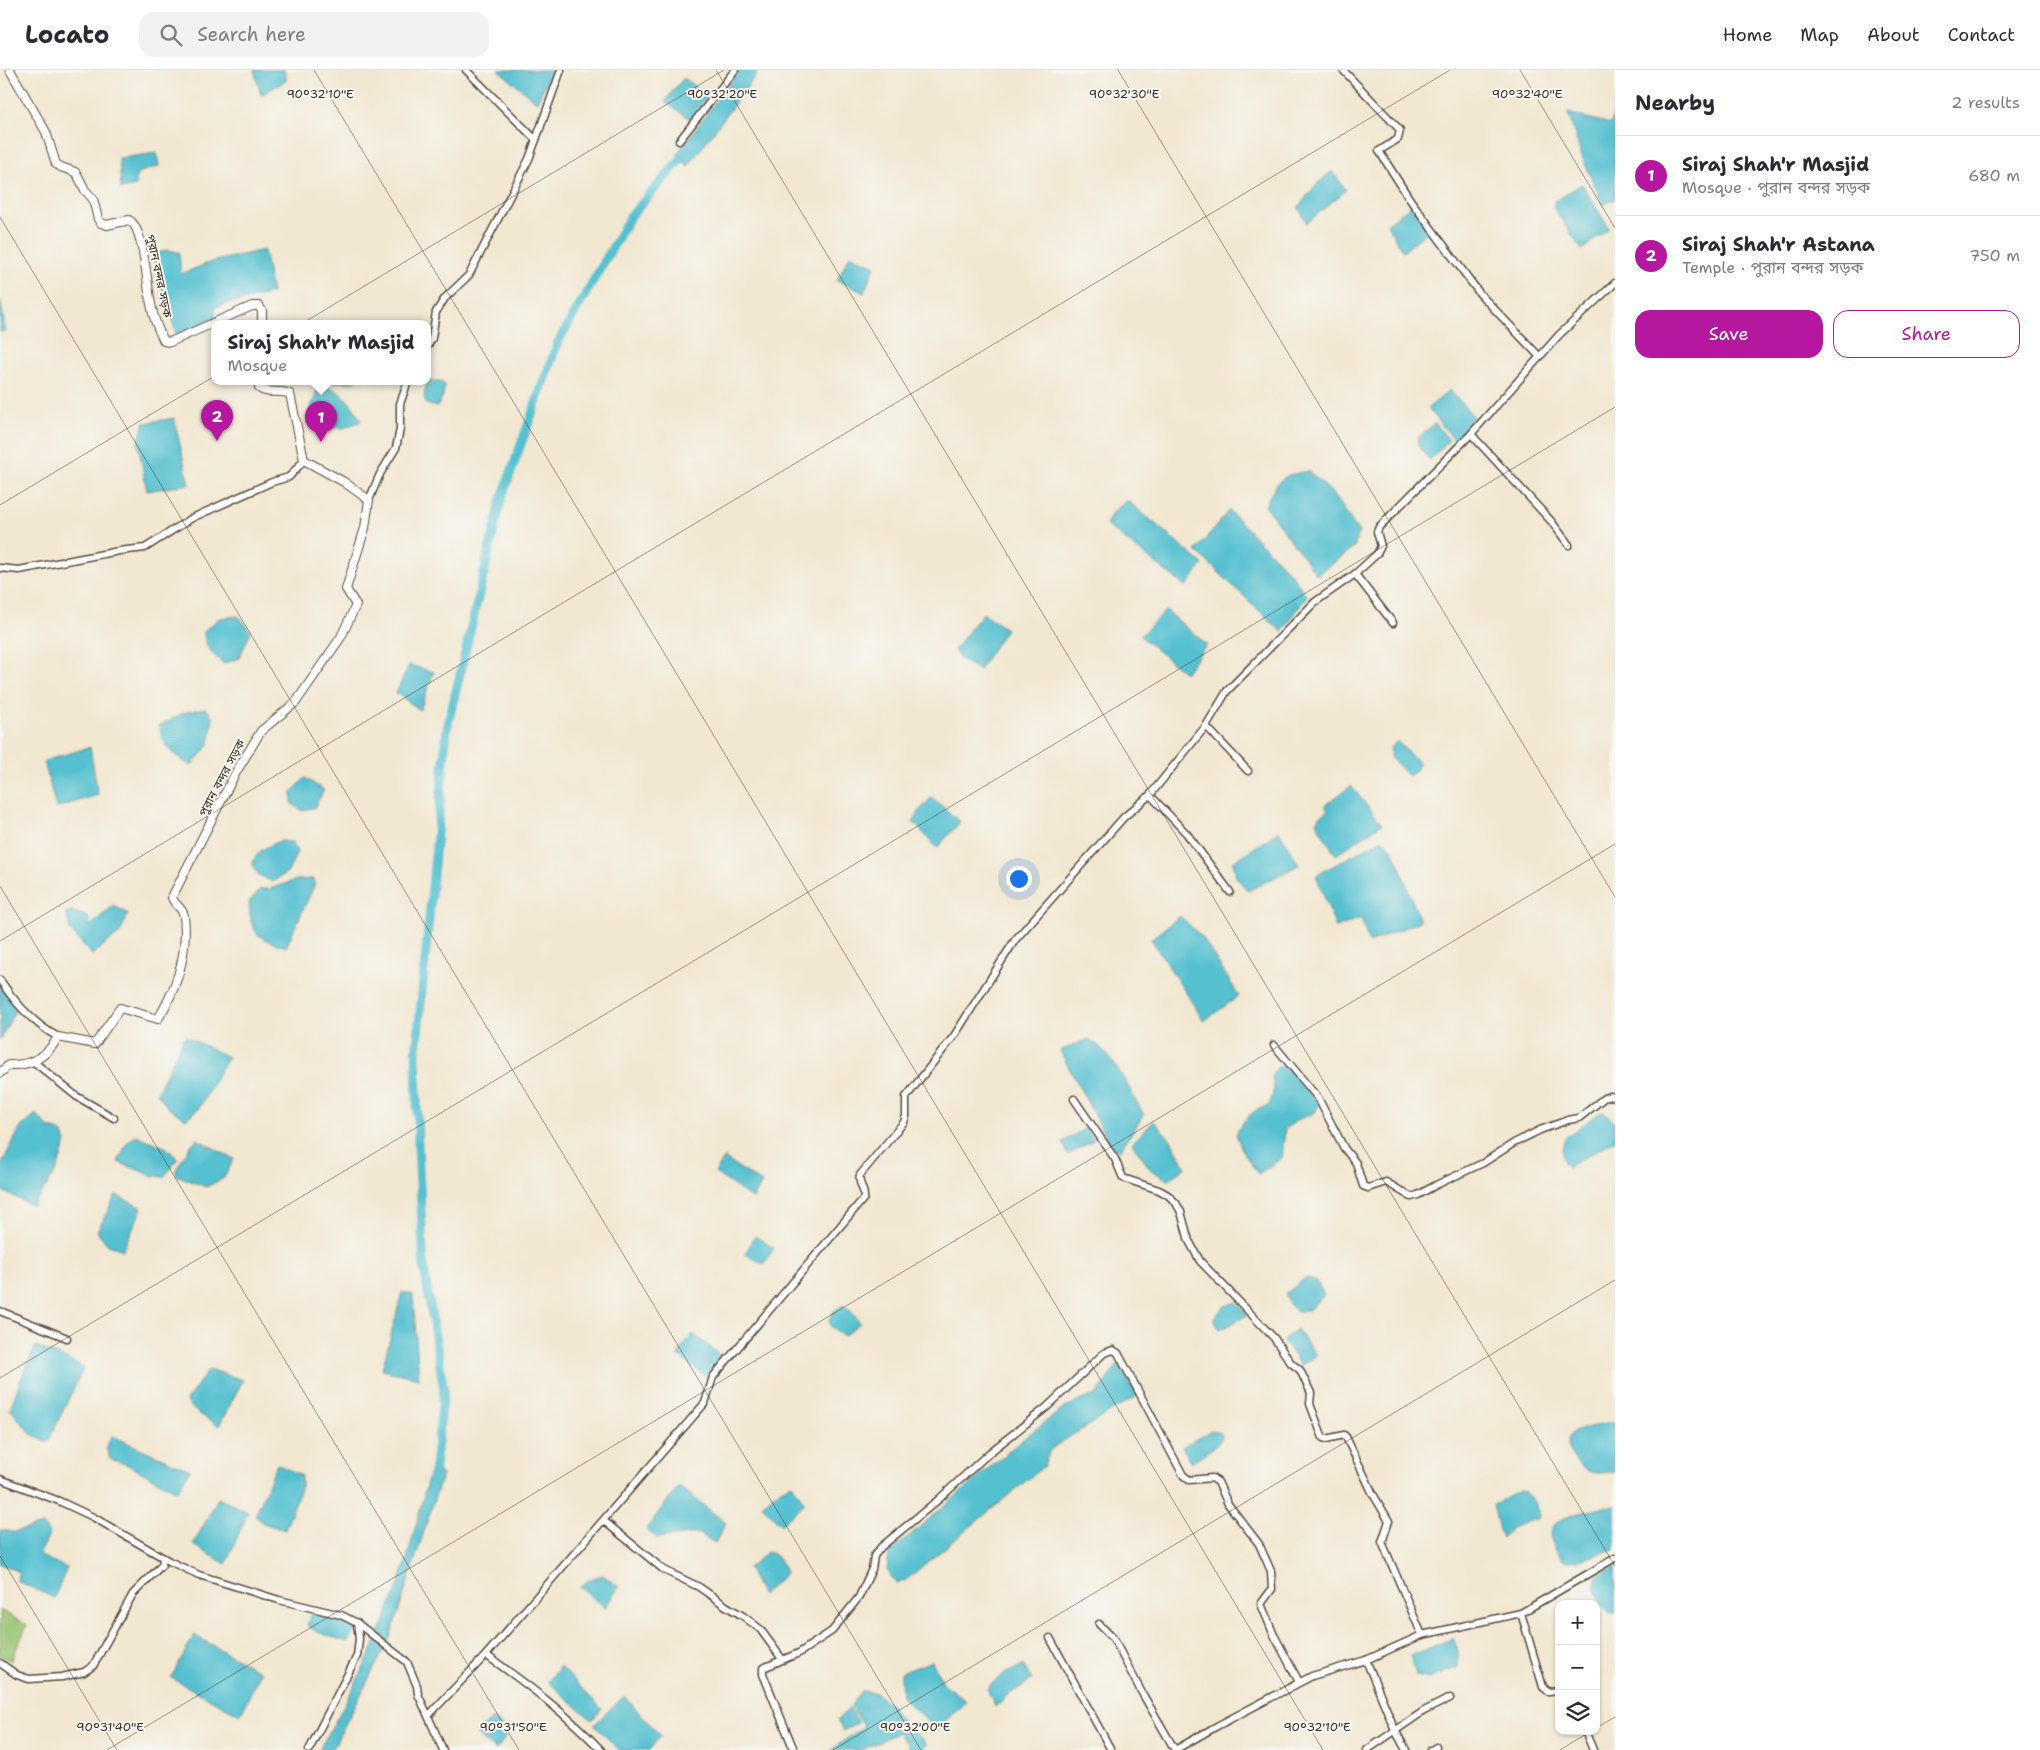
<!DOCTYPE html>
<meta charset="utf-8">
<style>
body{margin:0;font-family:"Shantell Sans","Noto Sans Bengali",sans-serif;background:#f2f2f3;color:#2b2b33}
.controls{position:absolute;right:15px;bottom:15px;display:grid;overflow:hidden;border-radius:10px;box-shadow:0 1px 4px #0004}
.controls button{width:45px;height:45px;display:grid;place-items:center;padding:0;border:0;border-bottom:1px solid #e1e1e2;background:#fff;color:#2b2b33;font:25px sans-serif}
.you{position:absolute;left:1018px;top:808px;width:18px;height:18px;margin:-12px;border:4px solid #fff;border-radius:50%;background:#1a73e8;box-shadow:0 0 0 8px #1a73e833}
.badge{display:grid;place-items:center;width:32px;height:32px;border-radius:50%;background:#b5179e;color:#fff;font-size:16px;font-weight:700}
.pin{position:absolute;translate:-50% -41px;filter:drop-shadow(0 1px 2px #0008)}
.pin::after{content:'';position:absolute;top:26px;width:18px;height:15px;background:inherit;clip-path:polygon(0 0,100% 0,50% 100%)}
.popup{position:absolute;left:211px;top:250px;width:220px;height:65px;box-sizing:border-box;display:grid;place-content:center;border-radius:10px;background:#fff;filter:drop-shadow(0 1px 4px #0005);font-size:16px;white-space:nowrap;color:#7c7c81}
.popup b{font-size:19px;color:#2b2b33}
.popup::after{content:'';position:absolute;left:50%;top:100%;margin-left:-10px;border:10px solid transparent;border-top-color:#fff}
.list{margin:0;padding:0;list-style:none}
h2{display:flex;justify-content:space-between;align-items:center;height:65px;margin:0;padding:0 20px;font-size:21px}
h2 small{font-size:16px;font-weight:400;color:#7c7c81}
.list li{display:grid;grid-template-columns:32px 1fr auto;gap:15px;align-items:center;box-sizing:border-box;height:80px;padding:0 20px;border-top:1px solid #e1e1e2}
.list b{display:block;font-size:19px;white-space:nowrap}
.list p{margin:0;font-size:16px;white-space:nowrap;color:#7c7c81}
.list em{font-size:16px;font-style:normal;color:#7c7c81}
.actions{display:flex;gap:10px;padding:15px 20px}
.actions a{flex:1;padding:11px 0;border:1px solid #b5179e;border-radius:15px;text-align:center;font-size:18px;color:#b5179e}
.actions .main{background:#b5179e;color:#fff}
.icon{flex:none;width:28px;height:28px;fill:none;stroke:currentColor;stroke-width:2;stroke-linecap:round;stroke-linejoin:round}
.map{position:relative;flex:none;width:1615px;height:1680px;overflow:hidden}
header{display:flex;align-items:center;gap:30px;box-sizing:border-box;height:70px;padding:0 25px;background:#fff;border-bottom:1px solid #e1e1e2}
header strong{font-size:24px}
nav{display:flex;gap:28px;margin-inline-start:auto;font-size:18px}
.search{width:350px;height:45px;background:#f2f2f3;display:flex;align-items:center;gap:12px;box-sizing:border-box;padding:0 18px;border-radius:15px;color:#7c7c81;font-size:19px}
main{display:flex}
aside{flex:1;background:#fff}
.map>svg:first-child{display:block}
</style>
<header>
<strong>Locato</strong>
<div class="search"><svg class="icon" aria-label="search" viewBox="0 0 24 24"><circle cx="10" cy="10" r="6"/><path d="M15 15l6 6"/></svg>Search here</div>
<nav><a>Home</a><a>Map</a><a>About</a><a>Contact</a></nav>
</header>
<main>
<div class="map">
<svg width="1615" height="1680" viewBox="0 0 1615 1680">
<rect width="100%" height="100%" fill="#f6f6f2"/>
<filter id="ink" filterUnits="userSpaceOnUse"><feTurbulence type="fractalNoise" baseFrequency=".02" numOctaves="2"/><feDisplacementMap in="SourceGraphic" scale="10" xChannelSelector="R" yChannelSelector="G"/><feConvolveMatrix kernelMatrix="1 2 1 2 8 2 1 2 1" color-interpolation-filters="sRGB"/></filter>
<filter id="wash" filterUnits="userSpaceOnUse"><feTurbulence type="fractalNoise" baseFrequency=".0096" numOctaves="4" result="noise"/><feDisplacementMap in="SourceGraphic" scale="20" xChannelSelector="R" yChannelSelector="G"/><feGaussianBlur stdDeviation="1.12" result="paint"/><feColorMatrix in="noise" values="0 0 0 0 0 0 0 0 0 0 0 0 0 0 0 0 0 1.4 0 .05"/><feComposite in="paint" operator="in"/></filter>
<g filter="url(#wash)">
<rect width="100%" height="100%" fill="#f2e7d0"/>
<polygon fill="#98c36f" stroke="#6a7646" points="0,1540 27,1555 11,1591 0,1585"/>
<g fill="#55c0d0" stroke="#487577">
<polygon points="254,0 284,0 287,10 261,25"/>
<polygon points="498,0 549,0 551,2 537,32"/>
<polygon points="739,0 760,0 688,96 677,84"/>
<polygon points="684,8 707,26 690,49 665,32 674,19"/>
<polygon points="1615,35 1615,129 1603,135 1582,87 1568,43 1611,54"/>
<polygon points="157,83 159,96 137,103 136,116 121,119 119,88"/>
<polygon points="1332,101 1346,120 1307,153 1298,137 1316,115"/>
<polygon points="1582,114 1609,158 1582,180 1553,137 1555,131"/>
<polygon points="1411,135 1429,160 1403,182 1387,154"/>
<polygon points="167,180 179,182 181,204 211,192 264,180 272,223 215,237 215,249 177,267 152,184"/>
<polygon points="850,185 875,196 864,223 837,210"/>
<polygon points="0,230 6,261 0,262"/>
<polygon points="274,311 356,311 356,312 274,313"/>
<polygon points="427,311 440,311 445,315 443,326 437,337 426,334 424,326"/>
<path d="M319,315c21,3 33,17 42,36l-17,7 -24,-1 -11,-15z"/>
<polygon points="1450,320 1474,347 1454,370 1428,338"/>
<polygon points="174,348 189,414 147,421 138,373 144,353"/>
<polygon points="1435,353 1449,370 1430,390 1419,377 1417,369"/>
<path d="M1309,401l26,25 24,36 -5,16 -37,27 -52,-69c13,-27 14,-30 44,-35z"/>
<polygon points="1127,430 1203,494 1186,517 1106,455 1112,443"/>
<polygon points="1229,440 1291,504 1307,526 1282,562 1196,481"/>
<polygon points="1166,540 1207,575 1185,603 1140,566"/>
<polygon points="983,543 1006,559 979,600 960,589 954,580"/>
<path d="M239,546l12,16 -12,26 -16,6c-11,-11 -19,-17 -19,-33l15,-13z"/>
<polygon points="409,595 434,602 420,640 396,623"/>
<path d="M206,638l7,10 -4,27 -18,21c-18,-12 -27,-18 -32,-40l26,-14z"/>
<polygon points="1397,671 1419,693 1417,699 1409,706 1390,687 1391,677"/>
<polygon points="90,677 98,725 56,738 44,691"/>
<polygon points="305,708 324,720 315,737 303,741 292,734 292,722"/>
<polygon points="1351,716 1382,754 1336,785 1316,753 1318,748 1328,741 1325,735"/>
<polygon points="932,727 960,752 937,778 913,752 920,740"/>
<polygon points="1279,761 1299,795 1248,821 1236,807 1233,792"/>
<polygon points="1383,769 1394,781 1420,851 1369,873 1361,848 1336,858 1316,805"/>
<path d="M280,771l13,1 4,10 -9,20 -16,10c-4,-3 -11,-5 -14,-8 -16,-15 10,-29 22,-33z"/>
<path d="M313,809l2,5 -29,63c-31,-10 -35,-12 -37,-45l11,-13h9l27,-9z"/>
<polygon points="114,835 128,844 120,863 92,885 70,860 66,842 72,841 88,847 90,856"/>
<polygon points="1180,846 1202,867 1239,926 1204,951 1151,869"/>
<polygon points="0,916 16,939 0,970"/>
<polygon points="185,966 228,987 199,1038 186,1049 168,1038 157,1023"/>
<path d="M1088,969c24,10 43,54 56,76l-24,35 -8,-2 -52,-97z"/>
<path d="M1290,996l29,39c-4,10 -10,10 -20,14 -5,3 -9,7 -14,10l-3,29 -24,16 -15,-22 -7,-18c8,-15 16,-25 33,-28l5,-17 -2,-14 6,-8z"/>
<path d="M1604,1042l11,11v17l-47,27c-8,-4 -7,-22 -2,-30l33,-24z"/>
<polygon points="36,1044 48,1057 62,1062 66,1072 57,1100 33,1136 0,1120 0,1098 7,1083 21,1057"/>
<polygon points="1154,1051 1171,1070 1186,1097 1168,1110 1151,1100 1132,1073"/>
<polygon points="1085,1058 1094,1070 1068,1085 1063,1072"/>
<polygon points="136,1065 167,1078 178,1089 164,1107 153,1106 118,1092 127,1073"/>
<polygon points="197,1069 234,1089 224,1108 206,1117 176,1105 176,1100 190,1076"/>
<polygon points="724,1088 762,1113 753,1129 715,1103"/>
<polygon points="116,1125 142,1138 123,1180 108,1175 97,1161"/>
<polygon points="755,1166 774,1178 764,1194 745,1184"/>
<polygon points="1306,1208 1316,1210 1324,1225 1308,1241 1297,1241 1289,1234 1285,1224"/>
<polygon points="402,1222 413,1225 419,1308 382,1300"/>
<polygon points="1236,1232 1248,1245 1220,1260 1213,1248 1225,1236"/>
<polygon points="843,1235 854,1244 860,1253 844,1266 831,1257 829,1249 834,1241"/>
<polygon points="1297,1259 1316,1285 1301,1296 1283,1270"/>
<polygon points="693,1264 723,1287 708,1308 678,1286 683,1276"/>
<polygon points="36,1276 84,1297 48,1372 31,1364 10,1339 20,1311"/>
<polygon points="1118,1294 1138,1325 1066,1369 1050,1380 1044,1396 906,1510 896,1514 887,1500 889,1483 1029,1364 1067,1336 1097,1324"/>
<polygon points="209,1299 243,1310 219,1356 196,1342 186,1331"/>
<path d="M1615,1352v49c-9,1 -18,4 -27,0 -14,-6 -29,-31 -13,-41z"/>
<polygon points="1210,1361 1221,1363 1222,1367 1216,1376 1191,1392 1182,1377"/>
<polygon points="112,1366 190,1400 177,1421 128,1395 110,1389 106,1377"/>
<polygon points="277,1394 301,1405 301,1417 285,1460 263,1453 255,1446"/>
<path d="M435,1397l7,8 -52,163 -58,112h-13c28,-49 55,-98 74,-151 16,-40 25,-83 36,-125z"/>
<polygon points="792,1414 805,1433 781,1455 762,1435 782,1418"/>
<polygon points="679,1416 726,1453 715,1473 698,1463 657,1468 646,1459"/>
<path d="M1520,1421c12,4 18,15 19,27l-28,10 -9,10 -3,-8 -6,-25z"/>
<polygon points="218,1428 248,1442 226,1494 193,1475"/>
<path d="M1615,1435v44c-13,3 -32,12 -45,12 -11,1 -23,-23 -19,-32 2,-4 8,-8 12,-10 13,-7 37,-10 52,-14z"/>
<polygon points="43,1455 50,1464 39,1485 67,1498 54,1528 17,1511 18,1501 0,1494 0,1460 14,1462"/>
<path d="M767,1482c10,2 16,11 19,21l-24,23 -14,-28z"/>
<path d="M1615,1497v45l-5,1c-7,-4 -19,-28 -13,-36 4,-5 12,-7 18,-10z"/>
<polygon points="603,1505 619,1517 605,1538 580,1517 590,1509"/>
<polygon points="315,1543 347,1548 356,1560 349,1572 327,1566 307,1556 310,1545"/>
<polygon points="194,1565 261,1602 240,1645 171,1608"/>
<polygon points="1453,1568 1458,1580 1458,1597 1428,1609 1416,1606 1411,1585"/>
<polygon points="932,1591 944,1614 966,1631 937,1661 902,1627 901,1603"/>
<polygon points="1023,1595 1032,1610 1008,1625 995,1637 987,1618 1001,1606"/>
<polygon points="560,1596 602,1639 592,1650 548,1612"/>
<polygon points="862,1621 876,1623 891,1635 897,1646 927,1674 923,1680 911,1680 899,1662 862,1680 831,1680 864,1656 851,1635"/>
<polygon points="624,1626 661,1666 649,1680 619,1680 594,1655"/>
<polygon points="850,1638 859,1652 843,1661 837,1650"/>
<polygon points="493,1649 510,1662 496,1680 477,1665 484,1655"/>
</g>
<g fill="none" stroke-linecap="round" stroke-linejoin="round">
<polyline stroke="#55c0d0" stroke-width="9" points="432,1409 435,1397 444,1320 424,1198 418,1075 416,985 447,659 502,427 558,272 630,147 688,81"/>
</g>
</g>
<g filter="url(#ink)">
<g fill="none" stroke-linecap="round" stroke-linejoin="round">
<g stroke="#564639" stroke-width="9">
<g id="minor">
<polyline points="466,0 536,70"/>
<polyline points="1343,0 1400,60 1398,69 1379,81 1411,131 1480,224 1540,287"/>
<polyline points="679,71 735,0"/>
<polyline points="427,277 432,268 436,242 445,228 469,205 529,89 561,0"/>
<polyline points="1471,364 1551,451 1569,475"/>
<polyline points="369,430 380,404 396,378 400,359 400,334 408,311"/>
<polyline points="0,498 19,500 119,481 145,478 192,448 272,412 289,407 304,390"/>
<polyline points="1355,504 1393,553"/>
<polyline points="1206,656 1248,701"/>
<polyline points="1150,725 1187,764 1230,822"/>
<path d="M0,910c15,23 34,44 58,57"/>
<polyline points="1274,975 1318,1028 1344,1078 1356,1093 1363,1116 1368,1118 1386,1112 1411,1127 1418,1125 1436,1115 1483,1093 1514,1073 1540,1060 1568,1050 1579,1048 1604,1028 1610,1026 1615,1027"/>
<polyline points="34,992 76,1026 114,1048"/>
<polyline points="1074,1029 1115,1089 1123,1108 1159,1120 1168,1125 1176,1133 1181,1142 1189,1171 1200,1191 1274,1268 1291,1293 1300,1300 1311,1323 1310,1334 1323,1368 1326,1369 1344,1365 1346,1367 1373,1424 1389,1451 1382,1472 1422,1565"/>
<polyline points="0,1241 67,1268"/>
<polyline points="0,1409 59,1431 93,1447 169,1491 199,1505 279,1530 341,1545 357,1553 407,1592 417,1616 418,1624 428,1646"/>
<polyline points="604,1451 664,1500 699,1517 726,1536 743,1546 760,1559 782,1589"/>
<polyline points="1521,1543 1543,1617 1549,1622 1559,1621"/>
<polyline points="1099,1554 1113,1568 1142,1623 1175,1680 1217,1656 1312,1606 1366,1590 1422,1565 1521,1543 1615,1488"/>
<polyline points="1050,1568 1111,1680"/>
<path d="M486,1585c41,29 81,59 115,95"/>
<polyline points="1366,1590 1395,1660 1406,1680"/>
<polyline points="0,1593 17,1605 29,1609 62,1607 84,1602 93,1596 133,1524 162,1495 163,1488"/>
<polyline points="1585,1661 1593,1680"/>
<polyline points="309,1680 357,1586 359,1569 357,1553"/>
<path d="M443,1680l-15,-34 58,-61 219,-252 8,-26 151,-179c1,-10 -7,-15 -4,-23l44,-53 2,-6v-19l48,-61 61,-96 109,-123 26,-22 56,-69 21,-35 88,-89 40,-28 22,-20 4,-8 -4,-14 2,-5 92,-93 88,-99 56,-52"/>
<polyline points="794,1680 763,1604 763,1598 799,1583 832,1561 859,1527 872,1499 874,1486 881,1477 938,1430 989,1383 1047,1337 1104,1283 1113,1280 1118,1283 1183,1405 1189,1410 1212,1408 1218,1412 1228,1434 1259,1474 1271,1501 1272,1519 1261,1534 1273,1563 1299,1612"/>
<polyline points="1367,1680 1424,1641 1450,1628"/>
<polyline points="1431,1680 1436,1677"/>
</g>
</g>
<g stroke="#564639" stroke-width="10">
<g id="tertiary">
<path d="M10,0l36,62 10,32 5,3 14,5 3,4 7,14 8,9 5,20 3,4 6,2 22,-5c15,7 18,67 22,84 2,12 7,26 13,37l6,1 82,-36h7l3,5v12"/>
<path d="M0,1003l9,-8c22,1 38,-8 49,-28l37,7 25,-36 38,11c19,-31 30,-67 26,-103 -1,-8 -11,-12 -12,-19l63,-123 26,-43 35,-29 45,-65 15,-32 -10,-16 19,-61 4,-28 -25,-18 -40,-22 -14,-66c-10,-5 -22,1 -31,-6v-7"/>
</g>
</g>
<use href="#minor" stroke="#fff" stroke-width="6"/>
<use href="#tertiary" stroke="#fff" stroke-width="8"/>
</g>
</g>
<path fill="none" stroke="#3b2a1e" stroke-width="1" stroke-opacity="0.45" d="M314,0l1009,1680M716,0l899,1496M1118,0l497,827M1520,0l95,158M0,147l921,1533M0,435l724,-435M0,816l519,864M0,871l1450,-871M0,1308l1615,-971M0,1486l117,194M1596,1658l19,-11M107,1680l1508,-906M833,1680l782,-470M1560,1680l31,-19"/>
<g text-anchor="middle" stroke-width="4" stroke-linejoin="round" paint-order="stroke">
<g font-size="12" fill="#3b2a1e" stroke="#f6f6f2">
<text transform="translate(159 206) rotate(78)" y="4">পুরান বন্দর সড়ক</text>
<text transform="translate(222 708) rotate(-62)" y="4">পুরান বন্দর সড়ক</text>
</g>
</g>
<g font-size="12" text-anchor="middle" fill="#3b2a1e" stroke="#f6f6f2" stroke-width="4" stroke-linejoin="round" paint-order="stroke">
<text x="722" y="28">90°32'20"E</text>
<text x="320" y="28">90°32'10"E</text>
<text x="1124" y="28">90°32'30"E</text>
<text x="1527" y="28">90°32'40"E</text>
<text x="110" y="1661">90°31'40"E</text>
<text x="513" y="1661">90°31'50"E</text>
<text x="915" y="1661">90°32'00"E</text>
<text x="1317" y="1661">90°32'10"E</text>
</g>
</svg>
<div class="controls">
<button>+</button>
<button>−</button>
<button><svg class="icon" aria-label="layers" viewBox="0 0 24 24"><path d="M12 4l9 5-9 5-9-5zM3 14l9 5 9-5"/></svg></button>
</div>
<div class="you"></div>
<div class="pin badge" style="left:321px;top:372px">1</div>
<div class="popup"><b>Siraj Shah'r Masjid</b>Mosque</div>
<div class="pin badge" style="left:217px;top:371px">2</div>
</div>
<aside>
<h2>Nearby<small>2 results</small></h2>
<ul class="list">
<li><span class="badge">1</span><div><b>Siraj Shah'r Masjid</b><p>Mosque · পুরান বন্দর সড়ক</p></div><em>680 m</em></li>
<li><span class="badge">2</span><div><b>Siraj Shah'r Astana</b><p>Temple · পুরান বন্দর সড়ক</p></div><em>750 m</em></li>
</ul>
<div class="actions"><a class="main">Save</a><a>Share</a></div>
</aside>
</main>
